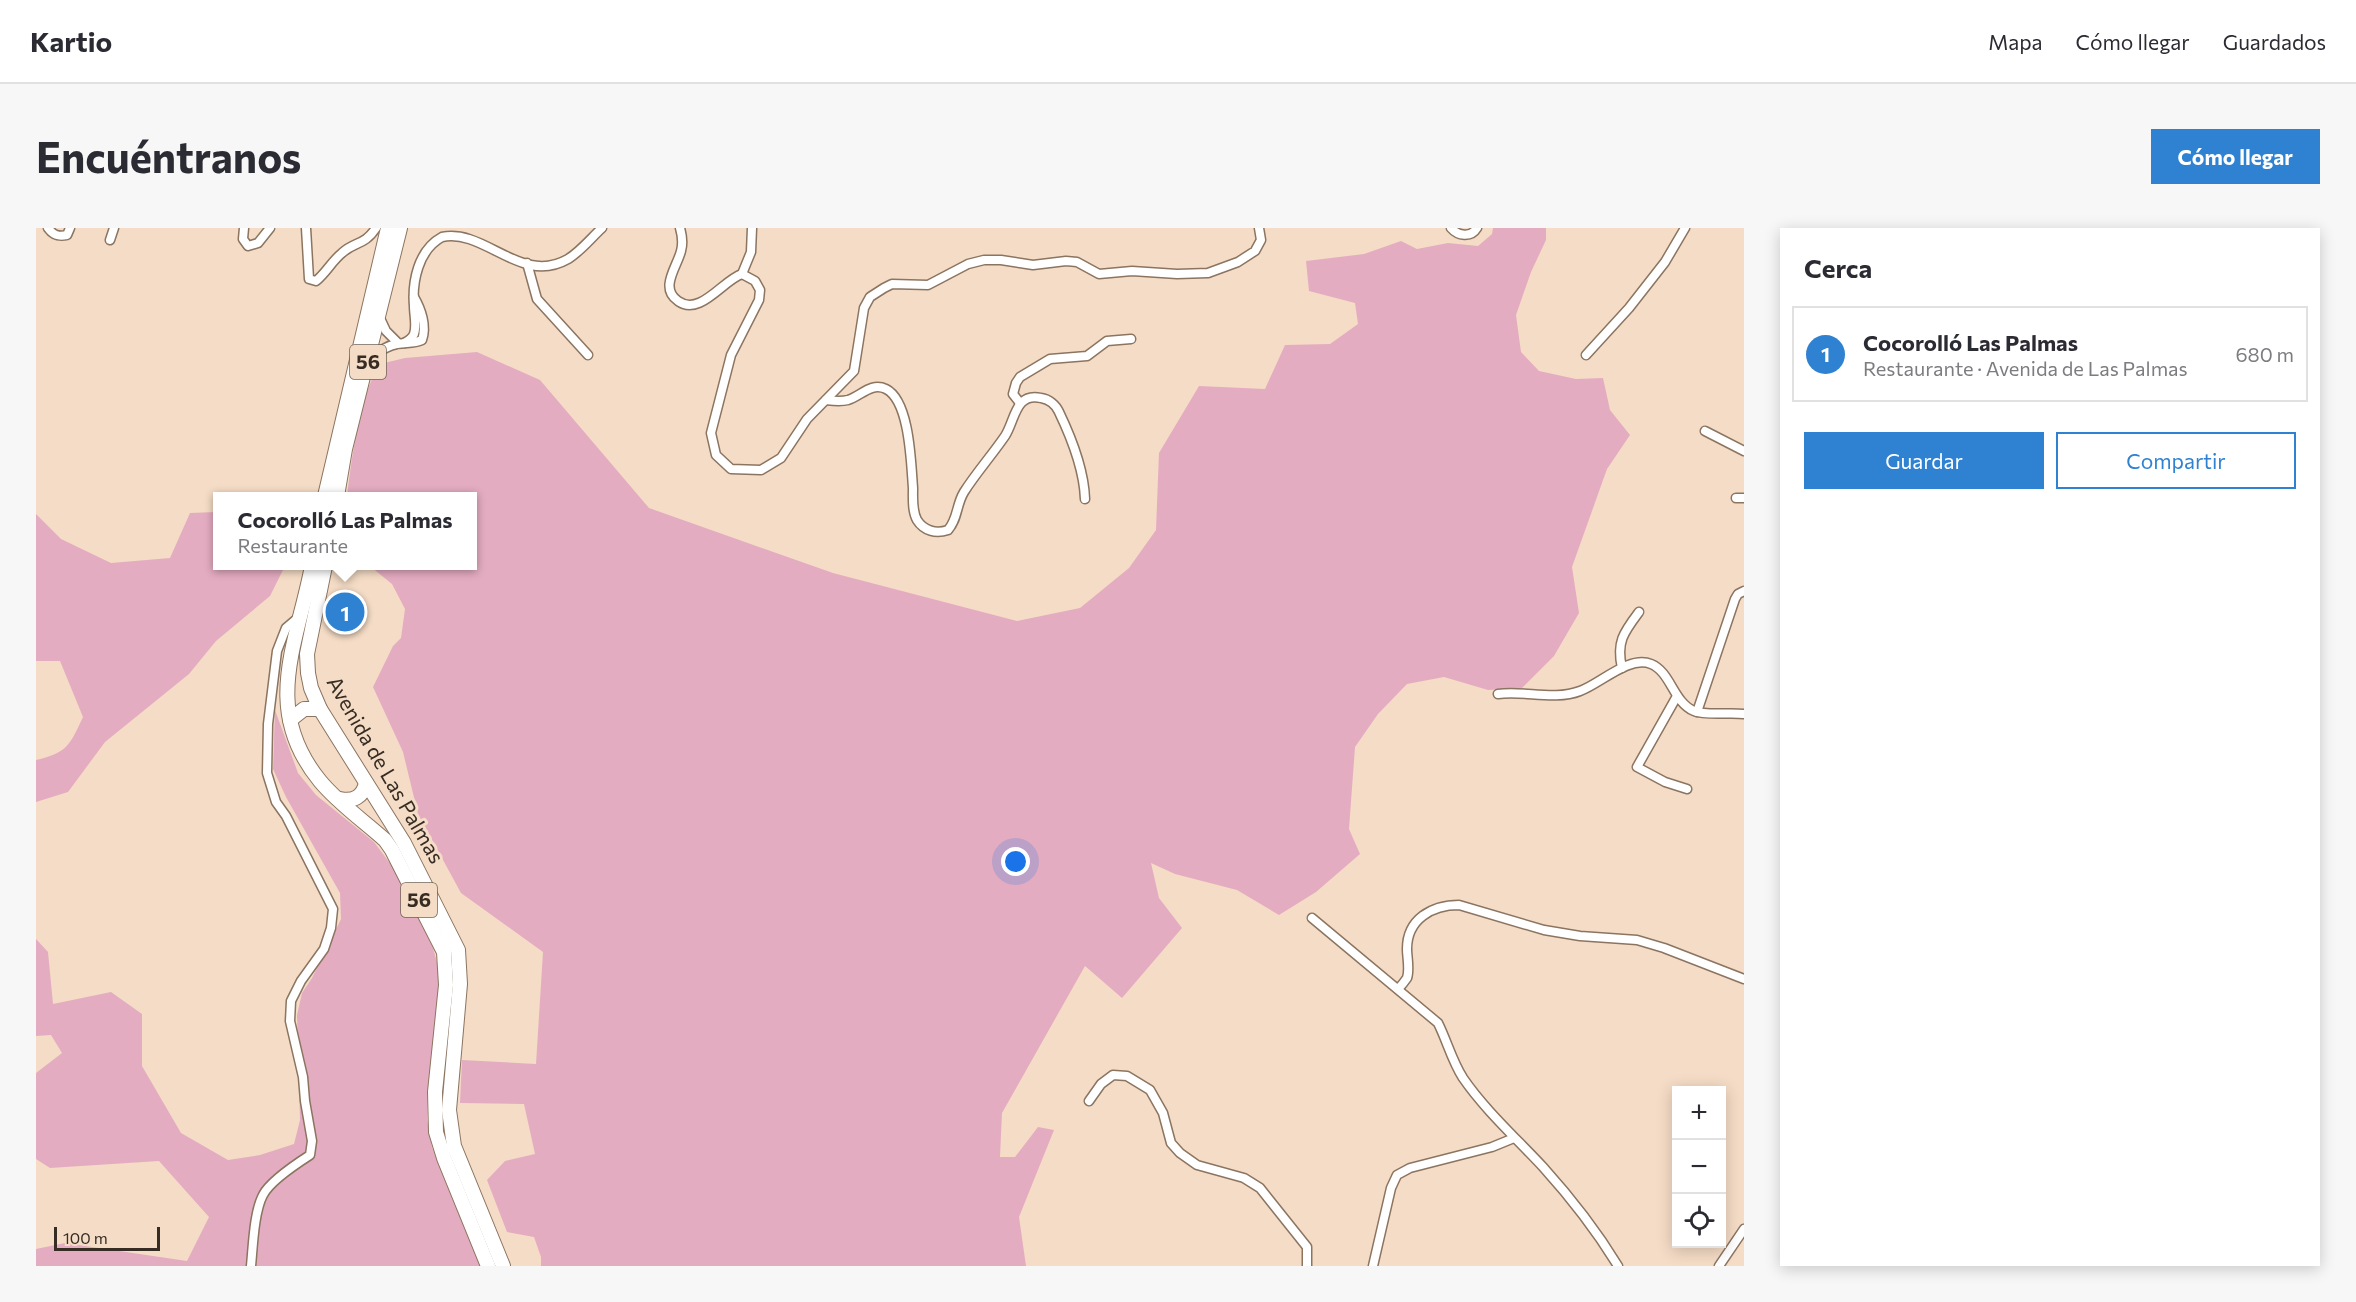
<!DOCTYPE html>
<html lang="es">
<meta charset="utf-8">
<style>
body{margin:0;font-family:Commissioner,sans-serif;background:#f7f7f7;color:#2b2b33}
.controls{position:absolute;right:18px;bottom:18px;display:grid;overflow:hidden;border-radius:0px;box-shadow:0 3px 15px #0003}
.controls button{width:54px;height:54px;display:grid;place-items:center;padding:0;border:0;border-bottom:2px solid #e1e1e2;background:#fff;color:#2b2b33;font:30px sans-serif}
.scale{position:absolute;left:18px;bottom:15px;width:106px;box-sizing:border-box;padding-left:6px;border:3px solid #362c23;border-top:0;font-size:16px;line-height:21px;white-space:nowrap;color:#362c23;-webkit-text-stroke:4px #f5dcc6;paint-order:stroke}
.you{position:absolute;left:980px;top:634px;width:21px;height:21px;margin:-15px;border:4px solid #fff;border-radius:50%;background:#1a73e8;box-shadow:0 0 0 9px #1a73e833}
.badge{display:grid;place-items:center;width:39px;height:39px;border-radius:50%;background:#2e82d1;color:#fff;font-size:20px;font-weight:700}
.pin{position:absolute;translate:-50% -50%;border:3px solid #fff;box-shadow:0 2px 6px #0006}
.popup{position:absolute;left:177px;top:264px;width:264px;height:78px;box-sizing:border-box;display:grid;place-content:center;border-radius:0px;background:#fff;filter:drop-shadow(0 2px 4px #0005);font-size:20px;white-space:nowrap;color:#7c7c81}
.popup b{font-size:22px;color:#2b2b33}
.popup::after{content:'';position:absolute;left:50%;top:100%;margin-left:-12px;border:12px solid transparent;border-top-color:#fff}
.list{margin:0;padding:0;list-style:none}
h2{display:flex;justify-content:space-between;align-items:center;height:78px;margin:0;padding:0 24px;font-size:26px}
h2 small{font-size:20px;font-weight:400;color:#7c7c81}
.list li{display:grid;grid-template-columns:39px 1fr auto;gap:18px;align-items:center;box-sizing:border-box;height:96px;margin:0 12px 12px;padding:0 12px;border:2px solid #e1e1e2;border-radius:0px}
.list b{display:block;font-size:22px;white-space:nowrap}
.list p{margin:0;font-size:20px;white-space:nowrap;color:#7c7c81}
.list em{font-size:20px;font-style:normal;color:#7c7c81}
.actions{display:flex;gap:12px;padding:18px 24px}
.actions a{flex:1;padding:14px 0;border:2px solid #2e82d1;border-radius:0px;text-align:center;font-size:21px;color:#2e82d1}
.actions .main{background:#2e82d1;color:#fff}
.icon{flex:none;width:33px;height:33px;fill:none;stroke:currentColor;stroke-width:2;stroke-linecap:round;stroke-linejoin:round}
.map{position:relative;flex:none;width:1708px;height:1038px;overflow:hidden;border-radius:0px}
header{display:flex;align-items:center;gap:36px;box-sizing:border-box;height:84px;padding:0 30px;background:#fff;border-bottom:2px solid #e1e1e2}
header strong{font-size:28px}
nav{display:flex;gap:33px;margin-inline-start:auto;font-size:21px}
.intro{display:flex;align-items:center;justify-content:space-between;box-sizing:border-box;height:144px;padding:0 36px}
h1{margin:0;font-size:42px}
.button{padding:15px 27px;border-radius:0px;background:#2e82d1;color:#fff;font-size:21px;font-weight:700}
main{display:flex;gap:36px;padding:0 36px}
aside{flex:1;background:#fff;border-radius:0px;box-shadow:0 3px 15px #0003}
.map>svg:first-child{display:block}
</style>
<header>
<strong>Kartio</strong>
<nav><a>Mapa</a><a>Cómo llegar</a><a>Guardados</a></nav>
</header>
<div class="intro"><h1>Encuéntranos</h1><a class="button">Cómo llegar</a></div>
<main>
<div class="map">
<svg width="1708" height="1038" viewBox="0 0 1708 1038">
<rect width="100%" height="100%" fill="#f5dcc6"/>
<g fill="#e4acc1">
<path d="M1457,0h53v12l-15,32 -15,43 5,37 18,19 37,8 27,-1 7,32 20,25 -23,34 -35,98 7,46 -25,43 -32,32 -34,2 -44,-13 -37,7 -29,30 -23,33 -6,82 11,25 -44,38 -37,23 -42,-25 -62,-16 -24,-11 8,35 23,30 -60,70 -37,-32 -83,147 -2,44h15l23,-30 16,3 -35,87 7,49h-485v-9l-7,-20 -27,-5 -20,-52 18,-19 30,-7 -11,-50 -64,-1 2,-43 74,4 7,-112 -82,-59 -43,-79 -15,-62 -30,-65 20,-41 8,-8 4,-29 -13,-25 -21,-17 -32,-1h133v-70h-125c5,-38 12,-100 33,-132l25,-6 72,-6 63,28 109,128 184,65 184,48 63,-13 49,-40 27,-38 3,-77 40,-67 66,3 20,-44 45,-1 28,-20 -3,-21 -46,-12 -3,-30 58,-7 37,-13 16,8 31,-6 30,3 14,-12z"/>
<path d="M181,284l1,54h67l-15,30 -54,45 -27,33 -84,68 -37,50 -32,10v-42c31,-7 34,-15 47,-43l-23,-56h-24v-147l25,25 50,24 59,-5 20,-45z"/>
<polygon points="239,482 262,545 280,567 338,614 356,638 397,720 402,738 403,766 391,868 391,891 396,919 444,1038 0,1038 0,1021 29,1015 151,1033 173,989 123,933 14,940 0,931 0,845 26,825 15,807 0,808 0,711 12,724 17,776 75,764 106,786 106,838 145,905 192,932 224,927 258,916 264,892 261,787 266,765 276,750 305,691 304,665 250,569 237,541"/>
</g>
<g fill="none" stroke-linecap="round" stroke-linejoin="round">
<g stroke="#8b7460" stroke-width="11">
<g id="minor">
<path d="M12,0c5,7 10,9 19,7l3,-7"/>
<polyline points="208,0 207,11 212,18 222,15 234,0"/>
<path d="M270,0l3,51 7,2c10,-8 16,-20 26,-28 13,-12 22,-7 34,-25"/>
<path d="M644,0c2,7 3,16 1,23 -4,16 -22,37 -3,50 22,16 45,-21 64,-27l13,7 5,9 -1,10 -28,55 -20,78 5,22 15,14 30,1 20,-12 26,-39 47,-48 10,-63 6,-11 14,-9 8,-4 36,1 40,-21 16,-4h17l32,5 33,-4 11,1 22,12 33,-3 45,3 31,-1 30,-11 17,-11 6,-11 -2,-12"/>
<path d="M1415,0c7,8 20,10 26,0"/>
<polyline points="74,12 78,0"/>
<polyline points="491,35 501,71 552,127"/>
<polyline points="706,46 715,24 716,0"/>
<polyline points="343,88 350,103 362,115"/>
<path d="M368,115c4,-2 8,-4 10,-9 3,-8 0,-19 0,-28 -2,-24 4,-56 28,-69 43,-9 79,49 126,22 13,-8 23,-21 34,-31"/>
<polyline points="1550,127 1593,80 1629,34 1649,0"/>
<path d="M333,130c9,-6 17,-12 28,-14 9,-2 16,0 25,-4 5,-14 -1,-31 -8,-43"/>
<path d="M790,172c8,1 14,2 22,0 13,-4 23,-18 38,-11 24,12 25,75 27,99 0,10 -1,23 4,32 7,11 19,14 31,10 10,-11 8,-25 16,-38 12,-19 28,-37 41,-56 10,-15 10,-44 36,-38 8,1 15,7 18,14 13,27 25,57 26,87"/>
<polyline points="984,175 977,166 980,155 984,149 1014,131 1051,128 1071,113 1095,111"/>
<polyline points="1669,203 1708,223"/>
<polyline points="1700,270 1708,270"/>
<path d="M1586,440c-6,-26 2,-36 17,-56"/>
<path d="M1462,466c26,-4 56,7 82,-3 20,-7 49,-36 71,-27 20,8 22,38 43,47 12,5 36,1 50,3"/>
<polyline points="1641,468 1601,539 1629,554 1651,561"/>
<polyline points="1661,484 1699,371 1702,366 1708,363"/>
<path d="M1276,690l126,105c9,18 14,38 25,55 22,32 53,60 80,89 28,31 53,63 75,99"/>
<path d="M1362,761c3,-3 7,-8 9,-11 3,-8 0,-21 0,-29 0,-30 25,-44 52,-44l85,25 36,6 57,4 27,8 80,31"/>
<polyline points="1053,873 1065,856 1077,847 1091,848 1114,862 1127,885 1135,915 1144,925 1161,937 1208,950 1224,960 1271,1019 1271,1038"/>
<path d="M215,1038c2,-20 3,-54 12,-71 7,-14 33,-31 47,-40l2,-14 -7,-40 -2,-24 -13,-56 1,-20 10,-20 23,-32 7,-21 2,-19 -47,-93 -10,-14 -9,-29 1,-49 9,-73 9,-23 13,-11"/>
<polyline points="1337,1038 1355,960 1361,947 1374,940 1456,919 1478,910"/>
<polyline points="1683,1038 1708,1001"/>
</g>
</g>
<g stroke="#8b7460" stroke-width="16">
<g id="primary">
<polyline points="289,268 352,0"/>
<polyline points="301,268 309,221 364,0"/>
<path d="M276,338c-15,78 -51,143 8,215 18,22 44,40 65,59l7,10 52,102 2,33 -11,107 1,40 8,26 44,108"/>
<polyline points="289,338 271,426 272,445 275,460 284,481 368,615 422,722 424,756 413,882 418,918 467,1038"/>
<polyline points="254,492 268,481 284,481"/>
<path d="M304,571c13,3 23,-2 26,-16"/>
</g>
</g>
<use href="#minor" stroke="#fff" stroke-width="8"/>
<use href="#primary" stroke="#fff" stroke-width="14"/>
</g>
<g text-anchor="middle" stroke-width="6" stroke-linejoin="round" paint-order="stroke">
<g fill="#f5dcc6" stroke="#6f6154" stroke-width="1.5">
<rect x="314" y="117" width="36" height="34" rx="4.5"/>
<rect x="365" y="655" width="36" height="34" rx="4.5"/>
</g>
<g font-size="20" font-weight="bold" fill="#362c23">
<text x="332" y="141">56</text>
<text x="383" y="679">56</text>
</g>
<g font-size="21" fill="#362c23" stroke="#f5dcc6">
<text transform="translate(349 542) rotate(60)" y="7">Avenida de Las Palmas</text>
</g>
</g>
</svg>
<div class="controls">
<button>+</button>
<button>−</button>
<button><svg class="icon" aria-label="locate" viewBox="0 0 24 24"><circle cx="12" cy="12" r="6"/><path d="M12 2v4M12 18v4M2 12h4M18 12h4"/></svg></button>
</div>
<div class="scale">100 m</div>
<div class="you"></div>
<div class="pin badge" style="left:309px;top:384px">1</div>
<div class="popup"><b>Cocorolló Las Palmas</b>Restaurante</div>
</div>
<aside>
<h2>Cerca<small></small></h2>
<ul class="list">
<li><span class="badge">1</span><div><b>Cocorolló Las Palmas</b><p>Restaurante · Avenida de Las Palmas</p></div><em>680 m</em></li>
</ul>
<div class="actions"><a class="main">Guardar</a><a>Compartir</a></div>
</aside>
</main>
